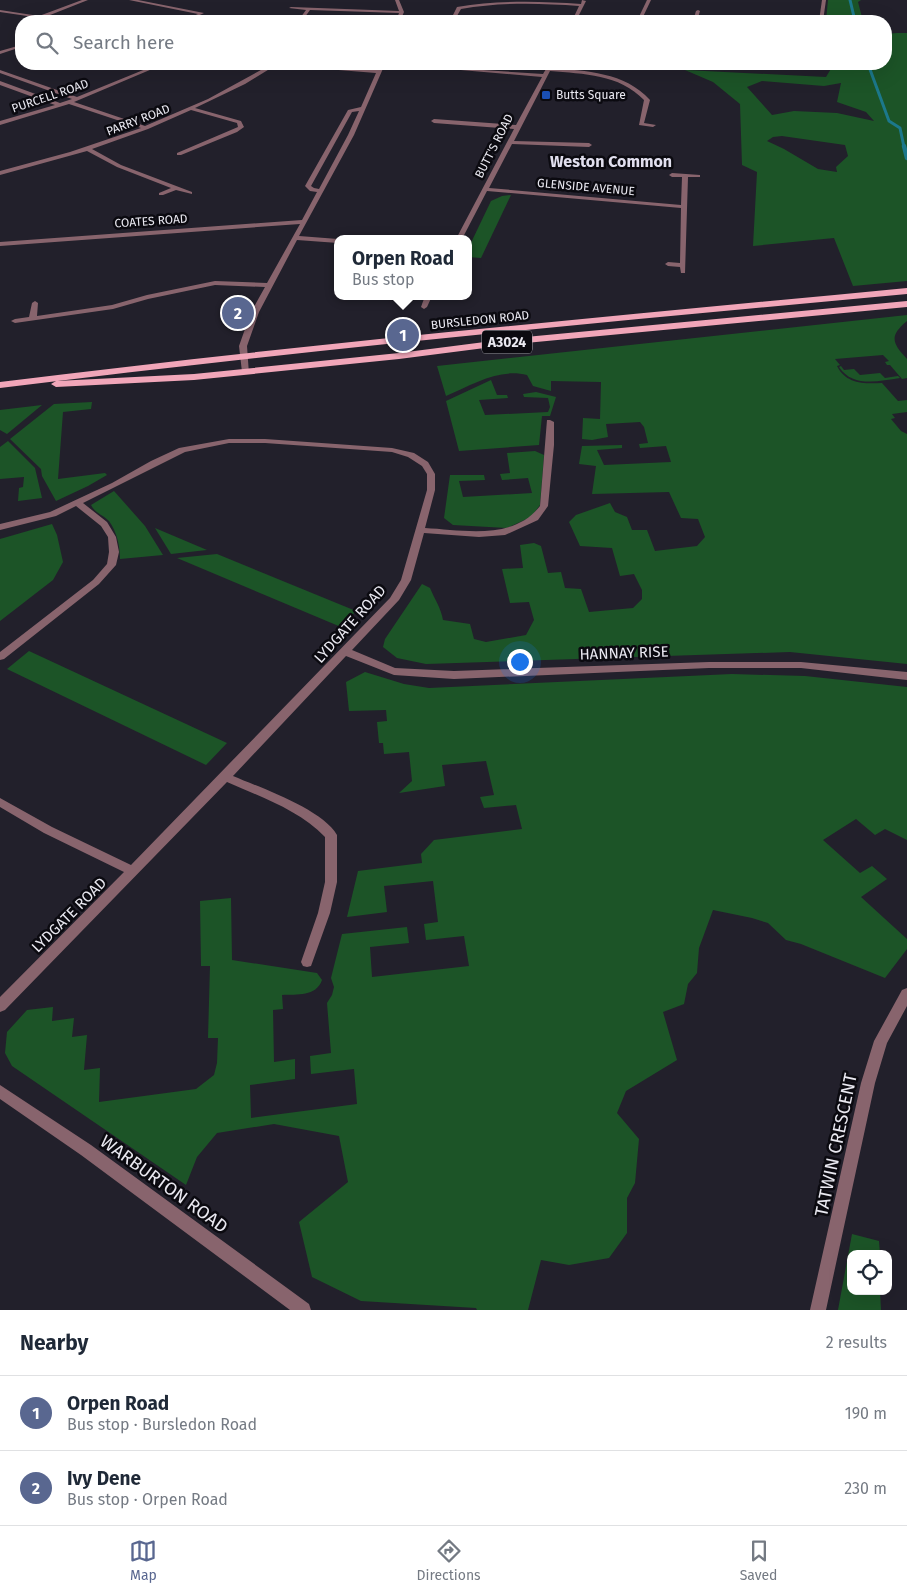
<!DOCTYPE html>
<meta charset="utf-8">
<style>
body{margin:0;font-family:"Fira Sans",sans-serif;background:#f2f2f3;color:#1f2937}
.controls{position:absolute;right:15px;bottom:15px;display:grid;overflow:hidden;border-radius:10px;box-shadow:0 5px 20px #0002}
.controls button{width:45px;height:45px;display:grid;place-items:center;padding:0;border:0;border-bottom:1px solid #e0e1e3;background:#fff;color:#1f2937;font:25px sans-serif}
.you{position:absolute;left:519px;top:661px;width:18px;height:18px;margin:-12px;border:4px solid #fff;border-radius:50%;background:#1a73e8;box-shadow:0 0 0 8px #1a73e833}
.badge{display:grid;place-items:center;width:32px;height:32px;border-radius:50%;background:#596790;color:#fff;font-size:16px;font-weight:700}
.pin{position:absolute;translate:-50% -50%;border:2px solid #fff;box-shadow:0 1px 5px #0006}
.popup{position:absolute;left:334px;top:235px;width:138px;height:65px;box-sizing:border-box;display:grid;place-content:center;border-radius:10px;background:#fff;filter:drop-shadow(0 1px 4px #0005);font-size:16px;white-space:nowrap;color:#747a83}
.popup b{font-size:19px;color:#1f2937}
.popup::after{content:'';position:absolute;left:50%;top:100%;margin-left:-10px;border:10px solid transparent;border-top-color:#fff}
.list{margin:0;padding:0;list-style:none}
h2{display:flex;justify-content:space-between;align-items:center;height:65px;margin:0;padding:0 20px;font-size:21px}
h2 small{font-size:16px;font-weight:400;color:#747a83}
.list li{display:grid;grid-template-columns:32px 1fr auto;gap:15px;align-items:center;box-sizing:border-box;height:75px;padding:0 20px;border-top:1px solid #e0e1e3}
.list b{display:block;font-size:19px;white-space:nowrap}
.list p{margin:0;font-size:16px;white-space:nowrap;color:#747a83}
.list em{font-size:16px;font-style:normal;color:#747a83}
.icon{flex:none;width:28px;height:28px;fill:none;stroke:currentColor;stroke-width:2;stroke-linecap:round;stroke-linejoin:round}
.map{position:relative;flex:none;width:907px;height:1310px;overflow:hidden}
.search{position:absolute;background:#fff;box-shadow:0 5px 20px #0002;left:15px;right:15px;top:15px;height:55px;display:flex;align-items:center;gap:12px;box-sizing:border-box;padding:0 18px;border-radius:20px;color:#747a83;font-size:19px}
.sheet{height:215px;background:#fff}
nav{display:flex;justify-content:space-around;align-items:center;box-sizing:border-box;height:70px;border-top:1px solid #e0e1e3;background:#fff;font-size:14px;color:#747a83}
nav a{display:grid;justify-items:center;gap:2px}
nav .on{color:#596790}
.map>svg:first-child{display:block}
</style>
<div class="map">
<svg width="907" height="1310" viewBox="0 0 907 1310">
<rect width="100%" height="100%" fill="#22202b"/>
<g fill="#1c5427" fill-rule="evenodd">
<polygon points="828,0 861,0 858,2 863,21 826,21"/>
<path d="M897,33h10v248l-54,5 -19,-48 -81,8 4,-74 -15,-7 -2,-61 -27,-22 -28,-12 141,7 6,-10 27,-1v-2h27v-30zM762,81l62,5 17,-3 -4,19 29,10 8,9 -37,-8 -43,-2 -22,4 -25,-28zM782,136l63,9 3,11 -12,11 1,5 -19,-3 -34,-20 -17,-8 6,-4z"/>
<polygon points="511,195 481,258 468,257 468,249 491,201 502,196"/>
<path d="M907,315v6c-18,15 -15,22 0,38v19l-5,1 -12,-14h-3l-2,-3 4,-1 -6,-6 -48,4 5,6 -3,1c9,18 27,18 45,17l16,18 9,-1v12l-15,2 3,4 -4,1 10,12 6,3v230l-117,-12 -364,12 -29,-6 -14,-11 2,-8 37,-55 8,4c5,12 11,20 13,32l27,4 4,15 12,3 40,-7 8,-15 -5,-18 -19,1 -8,-34 21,-1 -3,-23 14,-2 7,3 7,27 13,-1 4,16 16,1 8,23 44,-4 9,-9v-9l-8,-16 -14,2 -8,-28 -32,-2 -11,-24 7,-7 34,-12 5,9 12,5 5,13h15l8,21 42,-5 8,-9 -7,-18 -17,-1 -12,-26 -77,2 4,-28 -17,-2 3,-18 40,-1v3l-25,2 7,15 67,-3 -5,-16 -26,2 -1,-4 9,-1 -4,-16 -4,-5 -34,2 2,13 -16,3 -10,-1 1,-21 17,1 1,-37 -50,-1v10l-18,-5 -6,-11c-29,-7 -55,10 -81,21l-9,-30z"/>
<path d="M841,366l3,4 10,-1 6,6 20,-2 5,5 13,-2 2,2c-22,3 -47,10 -61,-11z"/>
<polygon points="491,380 497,395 507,395 508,398 479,400 485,415 548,412 550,407 548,398 524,397 523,394 536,392 556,397 550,416 542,416 539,445 459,451 446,401"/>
<polygon points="92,402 91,409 63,412 58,479 105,473 107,475 88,486 56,501 42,476 41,469 10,439 54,404"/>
<polygon points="42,405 7,434 0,430 0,410"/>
<polygon points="8,441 35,468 42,498 18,501 19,488 23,487 24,477 0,479 0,447"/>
<polygon points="535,451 544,455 540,505 531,517 507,528 453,525 444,518 450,475 484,475 485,480 459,481 463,497 532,493 528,478 502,480 500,474 510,473 507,453"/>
<path d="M114,491l31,35 18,29 -43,4c0,-13 -3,-27 -11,-38 -6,-6 -14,-8 -18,-16z"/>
<polygon points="52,524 57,535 63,562 53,580 0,621 0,539"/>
<polygon points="155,528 207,550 171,554"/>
<polygon points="217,554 356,611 341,627 177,558"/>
<polygon points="29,651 227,743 206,765 7,669"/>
<path d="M365,672l39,12 25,4 303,-14 73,2 102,11v153l-22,-11 -10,6 -19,-16 -33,21 37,33 12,-7 15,13 -26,18 46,42v10l-22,29 -84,-34 -15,-4 -18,-17 -16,-5 -39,-8 -14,38 -2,25 -9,11 -4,20 -21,8 14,48 -51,31 -9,22 22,26 -4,44 -8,15v35l-18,25 -40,7 -28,-5 -13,50h-51l-1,-2 -115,-7 -49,-24 -13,-55 49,-40 -9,-46 -65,-12 -57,9 -20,24 -11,28 -174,-119 -7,-13 2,-21 20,-22 26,-3 -1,14 22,-3 -2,19 15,-2 -3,35 16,-2 -1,34 97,-13 18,-14 3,-12 1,-25h-10l2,-72h-9l-1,-65 31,-3 1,62 85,13 5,7c-6,17 -25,14 -40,15l1,14 -10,1 1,52 21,-3v20l-45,6 1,33 106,-14 -3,-35 -43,5 -1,-18 21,-3 -4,-50 5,-8 2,-8 -3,-9 11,-44 65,-7 2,16 -39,4 2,30 97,-11 -5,-30 -38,4 -2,-16 14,-2 -5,-41 -49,5 3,26 -40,5 11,-46 64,-8 -1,-9 13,-14 88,-11 -6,-24 -32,3 -4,-11 14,-2 -8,-34 -44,4 3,21 -46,7 13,-12 -3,-29 -25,2 -1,-11h-4l-2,-21 10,-1 -1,-11 -37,1 -3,-29z"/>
<polygon points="852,1234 879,1241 880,1254 851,1254 851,1291 880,1291 881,1310 838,1310"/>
</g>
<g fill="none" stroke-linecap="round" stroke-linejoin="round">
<g stroke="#1c788b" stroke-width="3">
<polyline points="850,0 855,21"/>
<polyline points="868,64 889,121 900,128 904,147"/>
</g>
<polyline stroke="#1c788b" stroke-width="4.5" points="904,146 907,158"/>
<g fill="#88646d" fill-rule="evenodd">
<polygon points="82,0 88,0 45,17 61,21 0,12 0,10 39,16"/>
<polygon points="129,0 138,0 204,13 187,21 182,21 198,14"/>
<polygon points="395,0 399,0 404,12 400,21 396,21 399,13 310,10 302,21 298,21 306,10 289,8 291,7 399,11"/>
<path d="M582,0l4,1 -10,20h-4l7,-15c-40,-3 -79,-4 -118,3l-7,12h-4l7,-14c41,-7 82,-6 124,-3z"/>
<polygon points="647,0 651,0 641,21 637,21"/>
<polygon points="822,0 826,0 823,21 819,21"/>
<polygon points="698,10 700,11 697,21 693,21 696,11"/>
<polygon points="21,45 21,47 0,54 0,51"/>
<path d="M158,64h6l-90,38 71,24 63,-27 64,-35 106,6 3,-6h4l-31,71 -55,101 39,3v4l-41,-3 -38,72 -12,34 2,28h-6l-1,-2 -3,-26 12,-34 14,-25 -50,-2 -67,14 -35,10 -98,14 -4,-2 4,-2 14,-2 3,-14 3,-2 3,2 -1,13 75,-11 35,-10 68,-14 52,2 33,-59 -300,22v-4l302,-22 15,-28 -7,-1 -5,-5 43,-76 13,-3 15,-34 -100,-8 -31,19 -50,24 46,13 3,6 -7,5 -56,23h-4v-2l61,-26 -1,-4 -46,-13 -43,19 -56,20 29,16 71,27v2l-16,-4 -13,5h-4v-2l12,-5 -54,-21 -30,-16 -87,24v-4l70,-19 71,-24 -72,-24 -69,21v-4l55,-16 -55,-20v-4l60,22 12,-4 -72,-26v-3l77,27zM359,111l-11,24 -29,54 -5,-1 -3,-2 41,-74z"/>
<path d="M549,64h4l-2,4c35,3 74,4 99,32l-6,23 12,2 -3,2 -14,-2 5,-25c-25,-26 -60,-26 -94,-29l-36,70 75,2 3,2 -3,2 -77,-3 -23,44 192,17 1,-28h-10l-3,-2 3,-2 28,2v2h-12l-3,96h-4l-1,-6 -12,-1 -3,-2 3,-2 12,1 1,-55 -194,-17 -25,48h-6l58,-110 -80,-6 -3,-2 3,-2 82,6 26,-48 -93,-8 2,-1 92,6z"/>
<polygon points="681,64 685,64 685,66 681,67"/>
<path d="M803,64l18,2c-4,3 -15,2 -19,-1z"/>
<polygon points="425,296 432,296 427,307 424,309 421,307"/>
<path d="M547,420h3l4,2v23l-6,61 -10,14 -33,15 -26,2 -55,-4 -13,47 -12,20 -47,50 43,18 59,3 255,-9h92l106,10v8l-106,-12h-92l-255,11 -60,-4 -48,-19 -113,120c28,12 89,33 104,59v47l-7,31 -19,53 -4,1 -4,-1 -2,-4 17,-49 7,-31v-45c-26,-27 -64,-40 -98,-55l-222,228 -5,2v-15l124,-125 -80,-39 -44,-26v-9l52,29 79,38 259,-267 11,-18 26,-90v-16l-5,-8 -14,-9 -16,-5 -127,-9h-36l-44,9 -102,51 24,19 9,15 3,15 -3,13 -17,19 -95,75 -4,1v-8l93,-72 14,-16 2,-12 -1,-15 -7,-11 -25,-20 -20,10 -56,14v-6l50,-12 62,-29 39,-22 28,-13 50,-9h36l127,9 22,5 14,9 7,12v16l-10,38c38,2 88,13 115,-22z"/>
<polygon points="907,988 907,1006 887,1043 875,1083 826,1310 810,1310 861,1083 874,1041 902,990"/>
<polygon points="0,1085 91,1145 309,1304 311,1310 290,1310 81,1155 0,1099"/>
</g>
<g fill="#f1a6b9" fill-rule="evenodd">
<path d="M907,288v6c-303,28 -606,56 -907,94v-6c302,-38 604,-65 907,-94z"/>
<polygon points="907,301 907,307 515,344 399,359 194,380 56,387 51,384 56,381 194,374 399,353 515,338"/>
</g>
</g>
<rect fill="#1a4fb4" stroke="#0b0a10" stroke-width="2" x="541" y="90" width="10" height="10" rx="2.5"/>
<g text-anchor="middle" stroke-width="5" stroke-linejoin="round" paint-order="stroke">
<g font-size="12" fill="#eae9f1" stroke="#0b0a10" text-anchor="start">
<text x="556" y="99">Butts Square</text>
</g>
<g font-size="12" fill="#eae9f1" stroke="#0b0a10">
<text transform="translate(50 96) rotate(-19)" y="4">PURCELL ROAD</text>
<text transform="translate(138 120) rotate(-21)" y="4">PARRY ROAD</text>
<text transform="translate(494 146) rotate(-63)" y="4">BUTT'S ROAD</text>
<text transform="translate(586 187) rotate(5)" y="4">GLENSIDE AVENUE</text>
<text transform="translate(151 221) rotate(-4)" y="4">COATES ROAD</text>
<text transform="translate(480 320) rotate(-6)" y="4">BURSLEDON ROAD</text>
</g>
<rect fill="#0b0a10" stroke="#a7a6ae" stroke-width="1" x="482" y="330.5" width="50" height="23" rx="4"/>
<g font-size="14" font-weight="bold" fill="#eae9f1">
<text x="507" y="347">A3024</text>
</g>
<g font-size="15" fill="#eae9f1" stroke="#0b0a10">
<text transform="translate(350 624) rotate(-48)" y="5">LYDGATE ROAD</text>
<text transform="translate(624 653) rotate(-2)" y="5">HANNAY RISE</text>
<text transform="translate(69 915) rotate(-45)" y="5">LYDGATE ROAD</text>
</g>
<g font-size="16" font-weight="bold" fill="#e1dfee" stroke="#0b0a10">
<text x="611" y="167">Weston Common</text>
</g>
<g font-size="18" fill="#eae9f1" stroke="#0b0a10">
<text transform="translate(836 1145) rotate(-78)" y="6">TATWIN CRESCENT</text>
<text transform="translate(164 1184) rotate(36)" y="6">WARBURTON ROAD</text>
</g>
</g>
</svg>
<div class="controls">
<button><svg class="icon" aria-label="locate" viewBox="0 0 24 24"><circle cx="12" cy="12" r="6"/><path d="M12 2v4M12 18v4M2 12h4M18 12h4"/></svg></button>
</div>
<div class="you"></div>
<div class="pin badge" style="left:403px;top:335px">1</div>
<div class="popup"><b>Orpen Road</b>Bus stop</div>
<div class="pin badge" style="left:238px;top:313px">2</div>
<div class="search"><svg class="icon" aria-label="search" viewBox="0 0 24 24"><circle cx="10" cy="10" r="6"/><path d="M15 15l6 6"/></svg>Search here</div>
</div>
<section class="sheet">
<h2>Nearby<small>2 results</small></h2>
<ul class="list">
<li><span class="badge">1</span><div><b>Orpen Road</b><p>Bus stop · Bursledon Road</p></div><em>190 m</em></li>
<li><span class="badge">2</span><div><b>Ivy Dene</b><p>Bus stop · Orpen Road</p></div><em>230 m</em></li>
</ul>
</section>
<nav>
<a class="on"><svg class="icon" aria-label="map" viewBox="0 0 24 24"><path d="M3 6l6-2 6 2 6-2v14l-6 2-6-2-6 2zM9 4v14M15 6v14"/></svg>Map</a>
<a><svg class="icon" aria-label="directions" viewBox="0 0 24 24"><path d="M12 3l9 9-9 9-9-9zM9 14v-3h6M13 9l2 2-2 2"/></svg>Directions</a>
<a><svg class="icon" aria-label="saved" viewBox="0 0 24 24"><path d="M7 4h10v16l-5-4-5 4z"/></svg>Saved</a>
</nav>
